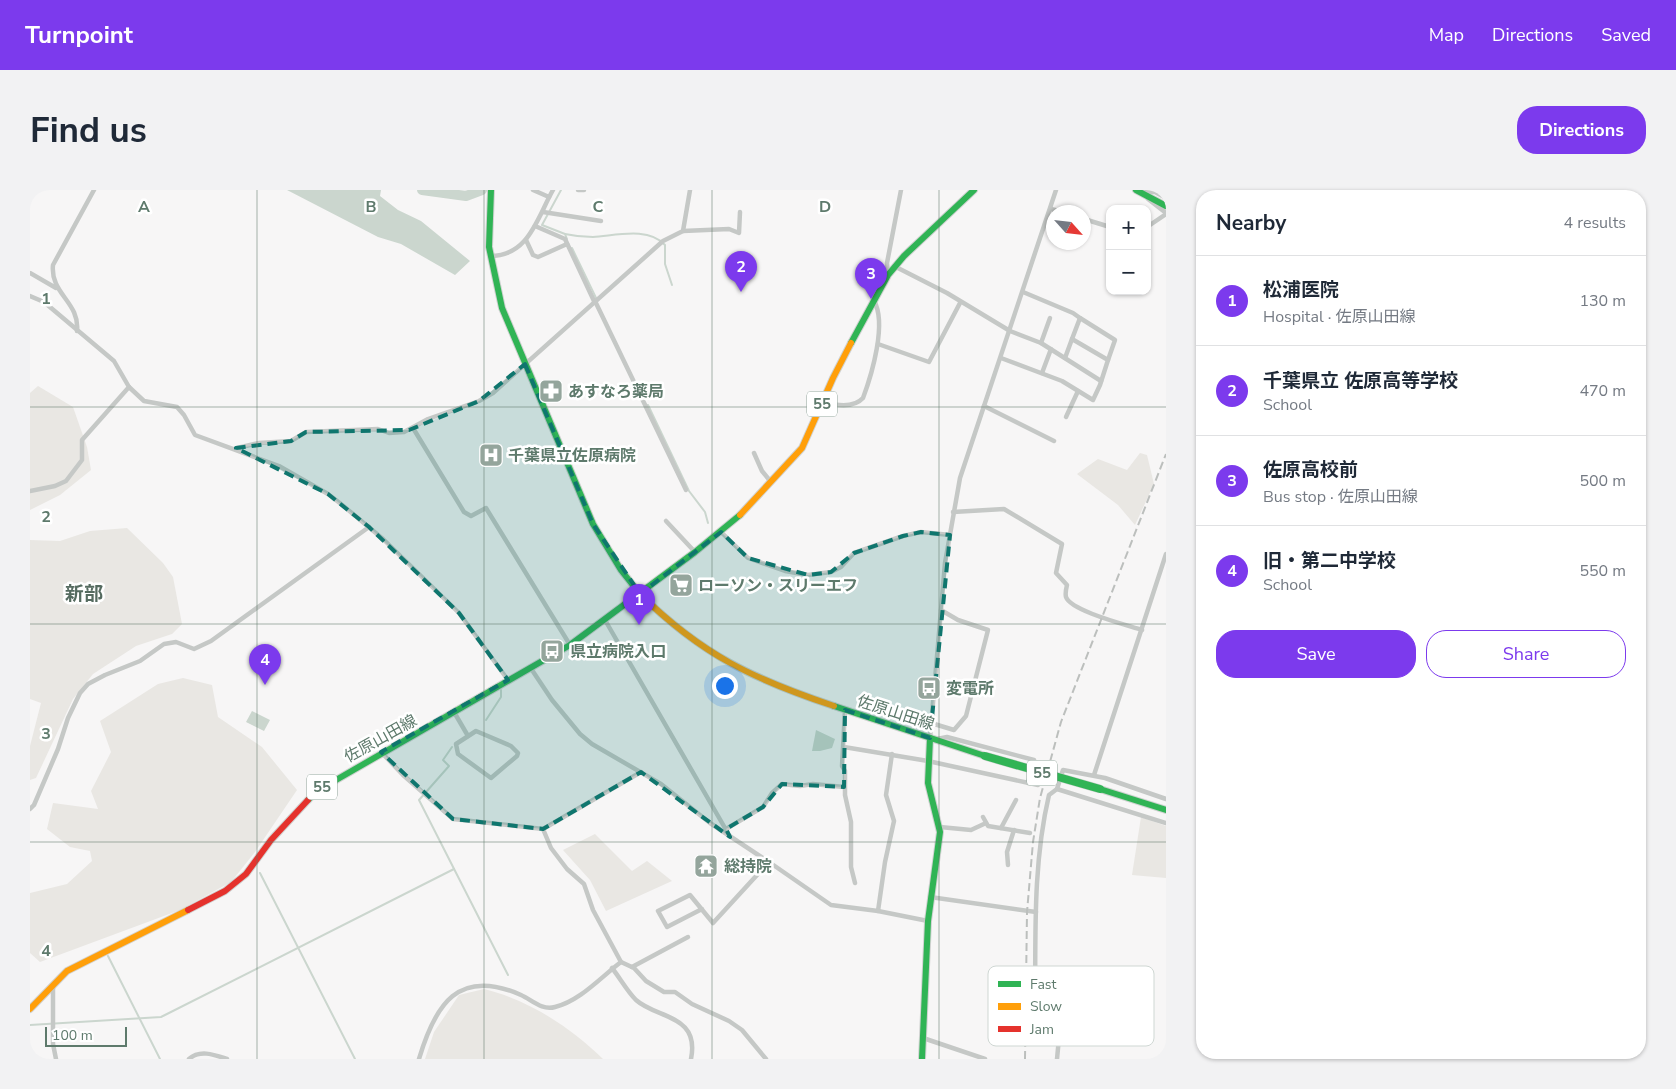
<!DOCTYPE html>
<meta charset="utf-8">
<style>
body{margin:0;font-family:"Nunito Sans","Noto Sans JP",sans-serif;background:#f2f2f3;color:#1f2937}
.controls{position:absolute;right:15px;top:15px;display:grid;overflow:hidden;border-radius:10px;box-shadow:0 1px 4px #0004}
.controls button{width:45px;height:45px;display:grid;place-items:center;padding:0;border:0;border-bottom:1px solid #e0e1e3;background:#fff;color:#1f2937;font:25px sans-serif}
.compass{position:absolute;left:1016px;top:15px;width:45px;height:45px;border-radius:50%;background:#fff;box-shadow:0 1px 4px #0004;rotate:117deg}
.scale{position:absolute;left:15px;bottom:12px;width:82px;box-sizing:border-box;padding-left:5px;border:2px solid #5e7a6c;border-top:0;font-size:14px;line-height:18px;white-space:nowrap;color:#5e7a6c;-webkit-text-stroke:4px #fff;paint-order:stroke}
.you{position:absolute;left:694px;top:495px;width:18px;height:18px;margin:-12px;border:4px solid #fff;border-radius:50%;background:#1a73e8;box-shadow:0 0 0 8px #1a73e833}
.badge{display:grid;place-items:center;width:32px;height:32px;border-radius:50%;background:#7c3aed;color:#fff;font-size:16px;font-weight:700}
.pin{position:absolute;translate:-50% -41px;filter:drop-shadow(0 1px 2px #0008)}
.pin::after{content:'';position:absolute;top:26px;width:18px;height:15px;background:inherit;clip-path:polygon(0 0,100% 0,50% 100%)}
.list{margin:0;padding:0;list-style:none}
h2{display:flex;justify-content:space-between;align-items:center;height:65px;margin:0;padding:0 20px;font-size:21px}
h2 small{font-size:16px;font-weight:400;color:#747a83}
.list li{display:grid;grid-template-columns:32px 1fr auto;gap:15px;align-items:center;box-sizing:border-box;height:90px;padding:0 20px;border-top:1px solid #e0e1e3}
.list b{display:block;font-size:19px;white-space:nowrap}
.list p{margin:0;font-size:16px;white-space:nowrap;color:#747a83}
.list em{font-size:16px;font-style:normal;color:#747a83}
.actions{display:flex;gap:10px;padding:15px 20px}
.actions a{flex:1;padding:11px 0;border:1px solid #7c3aed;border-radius:20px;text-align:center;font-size:18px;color:#7c3aed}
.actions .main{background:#7c3aed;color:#fff}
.map{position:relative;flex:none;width:1136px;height:869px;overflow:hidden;border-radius:20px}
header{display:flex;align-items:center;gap:30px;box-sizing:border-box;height:70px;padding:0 25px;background:#7c3aed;color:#fff}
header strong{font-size:24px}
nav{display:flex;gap:28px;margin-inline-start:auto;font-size:18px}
.intro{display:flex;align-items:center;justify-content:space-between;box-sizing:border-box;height:120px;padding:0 30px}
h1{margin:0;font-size:35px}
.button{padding:12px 22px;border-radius:20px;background:#7c3aed;color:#fff;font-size:18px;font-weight:700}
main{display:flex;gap:30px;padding:0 30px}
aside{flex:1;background:#fff;border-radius:20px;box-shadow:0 1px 4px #0004}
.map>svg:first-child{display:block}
</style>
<header>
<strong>Turnpoint</strong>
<nav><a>Map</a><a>Directions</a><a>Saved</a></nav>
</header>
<div class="intro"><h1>Find us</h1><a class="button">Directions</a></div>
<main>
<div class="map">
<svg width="1136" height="869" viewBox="0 0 1136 869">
<rect width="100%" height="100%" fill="#f7f6f6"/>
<g fill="#e9e7e3">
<polygon points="8,196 43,217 57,257 61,280 30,305 0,320 0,203"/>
<polygon points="1110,263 1117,265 1124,294 1105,335 1088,315 1047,284 1068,269 1097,280"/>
<polygon points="97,338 133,373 143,387 152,434 142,444 106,456 63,484 43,509 6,588 0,590 0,556 11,513 0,509 0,350 30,351 60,341"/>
<polygon points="153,488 182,495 188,527 232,557 267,600 225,662 201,692 150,720 10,772 0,763 0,703 37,694 62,671 60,661 40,657 17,639 23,613 68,619 61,601 81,562 70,531 128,494"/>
<polygon points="1111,627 1136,636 1136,688 1102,685"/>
<polygon points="565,644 602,681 617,671 642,691 576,721 560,690 533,660"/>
<path d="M454,799c45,11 86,38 119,70h-178l9,-27 25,-37z"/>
</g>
<g fill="#cbd6ce">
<polygon points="257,0 351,0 350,6 368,20 391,31 440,71 425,85 371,54 348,47"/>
<polygon points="222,521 240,530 234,541 216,532"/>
<polygon points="786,540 805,549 802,558 790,561 782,561"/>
</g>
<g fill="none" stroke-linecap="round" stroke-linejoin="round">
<g stroke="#cbd6ce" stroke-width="2">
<polyline points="531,0 512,35 535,44 537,49"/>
<path d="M535,44c9,2 18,3 28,3 21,-1 55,-11 72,8v19l7,21"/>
<polyline points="542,58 567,110"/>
<polyline points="618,215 659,301 675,322 678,333"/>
<polyline points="456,530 471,507 471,500"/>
<polyline points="422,557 413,570 419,576 389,610 478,785"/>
<polyline points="230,683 325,869"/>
<polyline points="78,766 130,869"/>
<polyline points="0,835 131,827 424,679"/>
</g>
<polyline stroke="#cbd6ce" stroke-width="10" points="392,0 436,6 452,0"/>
<g stroke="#d0d2d1" stroke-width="8">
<g id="fast">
<polyline points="461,0 459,57 472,118 563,334 591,380 610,404"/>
<polyline points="1106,0 1136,16"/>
<polyline points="821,153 858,85 874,66 944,0"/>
<polyline points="804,516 955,566"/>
<polyline points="1070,599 1136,620"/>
<polyline points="278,610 287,601 540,455 665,362 710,325"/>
<polyline points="892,869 898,731 910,642 898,593 900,548"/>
</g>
</g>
<g stroke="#d0d2d1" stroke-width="8">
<g id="slow">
<polyline points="710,325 772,258 803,188 821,153"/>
<path d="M610,404c62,61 113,85 194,112"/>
<polyline points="0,819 37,781 158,720"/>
</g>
</g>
<g stroke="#d0d2d1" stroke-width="8">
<polyline id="jam" points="158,720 195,701 216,684 241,650 278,610"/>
</g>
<g stroke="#c5c8c6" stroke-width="4.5">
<polyline points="503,0 519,7"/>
<polyline points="548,0 554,0"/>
<polyline points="1114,2 1125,2 1136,8"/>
<polyline points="1118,9 1136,23"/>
<polyline points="1021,19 1033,22"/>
<polyline points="513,22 571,31"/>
<polyline points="1054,29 1080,37"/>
<polyline points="505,36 535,49 564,111"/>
<polyline points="1117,37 1136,24"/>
<polyline points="653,41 699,39 709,43 710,22"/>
<polyline points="496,50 503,65 508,67 537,54"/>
<path d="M460,66c39,0 47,-38 63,-66"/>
<polyline points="864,76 917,103 980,141 1011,153 1071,191"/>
<polyline points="0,83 26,98"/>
<polyline points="858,85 857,73 871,0"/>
<polyline points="993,102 1043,123 1050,128"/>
<polyline points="0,106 14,112 84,171 99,197 114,211 147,217 154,225 165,245 249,276 298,304 311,314 353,349 429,423 478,490"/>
<polyline points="565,111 656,300"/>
<path d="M47,141c3,-29 -27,-37 -24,-66l41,-75"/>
<polyline points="1042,149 1050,128 1085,150 1078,170"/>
<polyline points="1011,153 1020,128"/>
<polyline points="848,154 899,172 930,113"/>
<polyline points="971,168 1032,191 1063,210 1070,195 1078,170 1042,149 1035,168"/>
<polyline points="1012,183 1021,159"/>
<path d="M792,212c13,3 31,7 41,-4 9,-24 24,-75 11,-97"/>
<polyline points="954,216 1024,251"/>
<polyline points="1036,227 1048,201"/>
<polyline points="383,238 434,322 441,326 456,318 540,455"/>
<polyline points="207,258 229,253 261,251 276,242 348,239 359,243 374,242 398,229 449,211 463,203 633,51 653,41 660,0"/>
<polyline points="724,263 732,281 741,292"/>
<polyline points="0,301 25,296 36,291 52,270 52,250 99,197"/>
<path d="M923,322l51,-3 58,35 -6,29 11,12c-1,4 -2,8 -1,12 5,14 61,28 76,33"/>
<polyline points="636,331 665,362"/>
<polyline points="691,342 718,368 755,381 778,385 801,382 811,377 824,363 873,346 891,342 920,345"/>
<polyline points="575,430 699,645"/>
<polyline points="500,477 522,510 550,544 562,554 631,594 680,633 739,672 801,715 848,721 898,731"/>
<polyline points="815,520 812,576 815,581 815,605 821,632 821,677 825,693"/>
<polyline points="424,522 438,546"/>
<polyline points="901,533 924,540 936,526 958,440 928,430 911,420"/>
<polygon points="446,541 481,556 488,563 487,566 461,588 428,564 426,554"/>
<polyline points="900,548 915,373 930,288 1026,0"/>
<polyline points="907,549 917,547 1004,570 998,593"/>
<polyline points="814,557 898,571 1008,595"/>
<polyline points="352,563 373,585 423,629 513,639 611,582"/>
<polyline points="1064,585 1136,364"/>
<polyline points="1027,599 1136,633"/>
<polyline points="0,619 4,615 28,559 38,528 50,503 58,494 75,485 110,471 134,454 146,452 164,459 181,451 339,337"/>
<polyline points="953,627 958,636 1000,643"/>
<polyline points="910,637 941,640 956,633"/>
<polyline points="971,638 986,610"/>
<polyline points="513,639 521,658 537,679 554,694 563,720 591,772 604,778 616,791 634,802 645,802 662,814 699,831 712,840 736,869"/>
<polyline points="696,639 733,617 742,603 752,594 770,596 783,594 814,597"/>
<polyline points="978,675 977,662 984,640"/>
<polyline points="900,707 1006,722"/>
<polyline points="672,719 637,737 628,721 660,705 683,733 739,672"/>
<polyline points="848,721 855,672 864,631 856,605 862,564"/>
<polyline points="602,777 658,747"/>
<path d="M582,778c8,10 15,23 24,32 21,19 64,14 55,59"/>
<polyline points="23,796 23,854 26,869"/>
<polyline points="893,848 955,869"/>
<path d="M159,869c11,-10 26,-4 38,0"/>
<path d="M389,869c16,-54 39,-92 102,-64 11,5 21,16 34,12 25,-6 46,-30 66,-45"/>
<path d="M1027,869l4,-42 -26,-1c1,-74 -3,-149 14,-221l8,-6 6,-19 42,8 61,21"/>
</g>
<use href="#fast" stroke="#30b455" stroke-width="6"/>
<use href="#slow" stroke="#ff9f0a" stroke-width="6"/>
<use href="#jam" stroke="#e5322d" stroke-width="6"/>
<polyline stroke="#bcbfbd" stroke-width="2" stroke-dasharray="8 4" stroke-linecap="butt" points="995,869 997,722 1003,652 1010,608 1031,532 1136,264"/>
<g stroke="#d0d2d1" stroke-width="9" stroke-linecap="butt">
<polyline id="fast-bridge" points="955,566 1070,599"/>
</g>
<use href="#fast-bridge" stroke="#30b455" stroke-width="8"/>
</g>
<path fill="#0f766e" fill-opacity="0.2" stroke="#0f766e" stroke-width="4" stroke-dasharray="10 6" stroke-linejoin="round" d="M495,174l68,160 47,70 81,-62 27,26 60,17 23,-3 23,-19 49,-17 18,-4 29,3 -20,203 -85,-28 -1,77 -62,-3 -19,23 -37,22 4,8 -89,-65 -98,57 -90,-10 -72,-67 127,-72 -49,-67 -90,-86 -41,-33 -92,-46 55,-7 15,-9 103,-2 70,-29z"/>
<path fill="none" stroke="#5e7a6c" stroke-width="1" stroke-opacity="0.55" d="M227,0v869M454,0v869M682,0v869M909,0v869M0,217h1136M0,434h1136M0,652h1136"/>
<defs>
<g id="pharmacy-square" transform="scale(1.25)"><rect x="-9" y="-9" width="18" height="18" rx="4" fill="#94a59c" stroke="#fff"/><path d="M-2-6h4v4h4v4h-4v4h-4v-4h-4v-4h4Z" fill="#fff"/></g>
<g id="hospital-square" transform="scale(1.25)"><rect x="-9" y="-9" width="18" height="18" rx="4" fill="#94a59c" stroke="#fff"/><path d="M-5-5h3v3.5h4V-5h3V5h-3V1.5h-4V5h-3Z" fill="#fff"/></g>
<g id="supermarket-square" transform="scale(1.25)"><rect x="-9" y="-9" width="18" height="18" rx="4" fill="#94a59c" stroke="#fff"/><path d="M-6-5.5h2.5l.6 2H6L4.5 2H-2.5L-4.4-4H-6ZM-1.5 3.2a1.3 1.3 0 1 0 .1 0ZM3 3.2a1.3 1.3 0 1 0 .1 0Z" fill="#fff"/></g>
<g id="bus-square" transform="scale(1.25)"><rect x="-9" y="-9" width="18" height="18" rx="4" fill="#94a59c" stroke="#fff"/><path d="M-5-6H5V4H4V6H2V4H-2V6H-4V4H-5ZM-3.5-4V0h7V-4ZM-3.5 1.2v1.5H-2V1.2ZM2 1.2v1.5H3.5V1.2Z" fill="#fff"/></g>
<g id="temple-square" transform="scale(1.25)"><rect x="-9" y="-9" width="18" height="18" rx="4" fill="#94a59c" stroke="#fff"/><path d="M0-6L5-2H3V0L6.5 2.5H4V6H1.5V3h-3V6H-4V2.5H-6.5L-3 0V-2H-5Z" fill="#fff"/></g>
</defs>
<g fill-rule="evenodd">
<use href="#pharmacy-square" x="521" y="201"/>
<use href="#hospital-square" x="461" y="265"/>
<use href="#supermarket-square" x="651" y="395"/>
<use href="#bus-square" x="522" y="461"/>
<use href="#bus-square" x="899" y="498"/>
<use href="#temple-square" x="676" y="676"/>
</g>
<g text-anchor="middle" stroke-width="5" stroke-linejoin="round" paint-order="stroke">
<g fill="#fff" stroke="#8ea298" stroke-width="1">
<rect x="777" y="201.5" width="30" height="25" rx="4"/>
<rect x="997" y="570.5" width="30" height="25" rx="4"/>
<rect x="277" y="584.5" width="30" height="25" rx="4"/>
</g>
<g font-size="15" font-weight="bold" fill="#5e7a6c">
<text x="792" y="219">55</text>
<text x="1012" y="588">55</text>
<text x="292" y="602">55</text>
</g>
<g font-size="16" font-weight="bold" fill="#5e7a6c" stroke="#fff" text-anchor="start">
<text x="538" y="207">あすなろ薬局</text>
<text x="478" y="271">千葉県立佐原病院</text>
<text x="668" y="401">ローソン・スリーエフ</text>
<text x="540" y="467">県立病院入口</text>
<text x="916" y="504">変電所</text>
<text x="694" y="682">総持院</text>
</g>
<g font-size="16" fill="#5e7a6c" stroke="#fff">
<text transform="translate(866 522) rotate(18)" y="6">佐原山田線</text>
<text transform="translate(350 548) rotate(-29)" y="6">佐原山田線</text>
</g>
<g font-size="19" font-weight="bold" fill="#556b60" stroke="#fff">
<text x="54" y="410">新部</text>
</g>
</g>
<rect x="958" y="776" width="166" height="80" rx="8" fill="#fff" stroke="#cfd7d3" stroke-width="1"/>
<rect x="968" y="791" width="23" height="6" fill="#30b455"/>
<rect x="968" y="813" width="23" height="7" fill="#ff9f0a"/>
<rect x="968" y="836" width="23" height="6" fill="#e5322d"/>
<g font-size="14" fill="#5e7a6c">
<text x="1000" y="799">Fast</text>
<text x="1000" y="821">Slow</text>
<text x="1000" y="844">Jam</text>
</g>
<g font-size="16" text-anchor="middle" font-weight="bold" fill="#5e7a6c" stroke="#fff" stroke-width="5" stroke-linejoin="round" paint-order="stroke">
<text x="114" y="22">A</text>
<text x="341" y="22">B</text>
<text x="568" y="22">C</text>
<text x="795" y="22">D</text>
<text x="16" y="114">1</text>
<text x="16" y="332">2</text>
<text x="16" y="549">3</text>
<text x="16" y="766">4</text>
</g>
</svg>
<div class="controls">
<button>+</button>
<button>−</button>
</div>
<svg class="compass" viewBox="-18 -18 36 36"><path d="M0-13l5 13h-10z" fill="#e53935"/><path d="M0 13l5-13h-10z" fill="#747a83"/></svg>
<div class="scale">100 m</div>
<div class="you"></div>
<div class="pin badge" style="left:609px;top:435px">1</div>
<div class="pin badge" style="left:711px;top:102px">2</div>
<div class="pin badge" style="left:841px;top:109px">3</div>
<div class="pin badge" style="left:235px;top:495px">4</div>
</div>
<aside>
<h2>Nearby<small>4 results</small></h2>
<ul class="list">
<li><span class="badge">1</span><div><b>松浦医院</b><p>Hospital · 佐原山田線</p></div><em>130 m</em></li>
<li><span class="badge">2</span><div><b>千葉県立 佐原高等学校</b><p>School</p></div><em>470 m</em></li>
<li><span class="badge">3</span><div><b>佐原高校前</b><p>Bus stop · 佐原山田線</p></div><em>500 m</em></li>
<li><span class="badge">4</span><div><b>旧・第二中学校</b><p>School</p></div><em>550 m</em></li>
</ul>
<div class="actions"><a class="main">Save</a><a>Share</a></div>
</aside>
</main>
